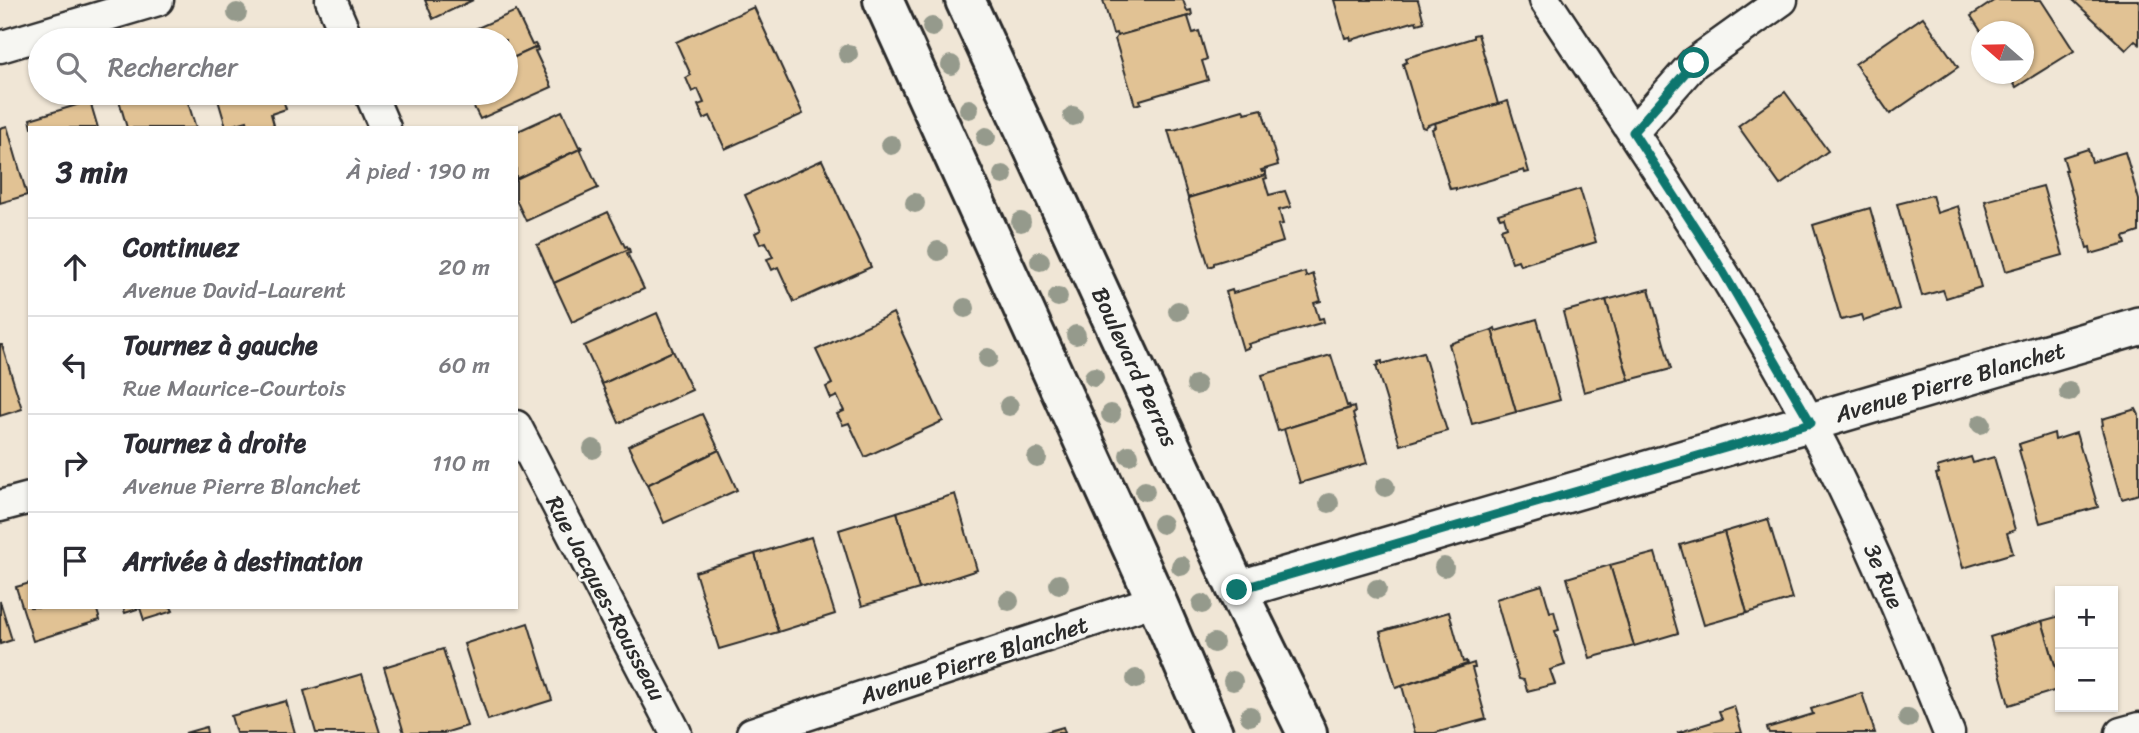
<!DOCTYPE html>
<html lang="fr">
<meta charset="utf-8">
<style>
body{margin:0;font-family:Sriracha,sans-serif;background:#f2f2f3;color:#2b2b33}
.controls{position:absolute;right:21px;bottom:21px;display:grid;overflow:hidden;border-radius:0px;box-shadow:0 2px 5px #0004}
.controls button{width:63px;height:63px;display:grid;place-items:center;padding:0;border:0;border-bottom:2px solid #e1e1e2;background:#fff;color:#2b2b33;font:35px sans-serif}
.compass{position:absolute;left:1971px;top:21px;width:63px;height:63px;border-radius:50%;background:#fff;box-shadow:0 2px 5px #0004;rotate:290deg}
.stop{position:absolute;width:21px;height:21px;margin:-16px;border:5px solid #0f766e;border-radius:50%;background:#fff}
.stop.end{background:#0f766e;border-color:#fff;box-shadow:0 2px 7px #0008}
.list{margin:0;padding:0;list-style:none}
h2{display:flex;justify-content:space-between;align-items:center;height:91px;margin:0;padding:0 28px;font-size:30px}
h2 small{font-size:23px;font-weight:400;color:#7c7c81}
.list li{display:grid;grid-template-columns:46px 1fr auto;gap:21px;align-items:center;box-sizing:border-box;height:98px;padding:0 28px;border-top:2px solid #e1e1e2}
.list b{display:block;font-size:26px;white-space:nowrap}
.list p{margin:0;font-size:23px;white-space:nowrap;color:#7c7c81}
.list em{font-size:23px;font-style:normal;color:#7c7c81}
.icon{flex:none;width:38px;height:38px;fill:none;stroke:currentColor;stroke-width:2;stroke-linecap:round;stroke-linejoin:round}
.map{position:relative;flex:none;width:2139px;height:733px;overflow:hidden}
.search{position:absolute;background:#fff;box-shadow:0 2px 5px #0004;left:28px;top:28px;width:490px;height:77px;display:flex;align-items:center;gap:18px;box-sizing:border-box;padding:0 24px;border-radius:38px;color:#7c7c81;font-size:26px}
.panel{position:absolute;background:#fff;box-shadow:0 2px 5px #0004;left:28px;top:126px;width:490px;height:483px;border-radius:0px}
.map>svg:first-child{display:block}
</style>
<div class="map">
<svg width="2139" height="733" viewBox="0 0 2139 733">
<rect width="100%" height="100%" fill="#f0e6d6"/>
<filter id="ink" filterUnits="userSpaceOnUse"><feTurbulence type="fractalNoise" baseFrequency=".0143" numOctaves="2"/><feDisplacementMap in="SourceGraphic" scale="14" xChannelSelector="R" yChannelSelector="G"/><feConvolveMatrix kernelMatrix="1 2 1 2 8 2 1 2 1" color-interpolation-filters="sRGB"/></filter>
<g filter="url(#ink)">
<g fill="#e1c294" stroke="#2b2b2b" stroke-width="2">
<polygon points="425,0 473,0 433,19"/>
<polygon points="1103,0 1183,0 1187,11 1191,10 1192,15 1117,36 1116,33 1113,34"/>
<polygon points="1334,0 1418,0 1424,22 1417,24 1416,21 1351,40 1350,37 1345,38"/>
<polygon points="1995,0 2041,0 2074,51 2016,87 2008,74 2024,74 2024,32 1982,33 1971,16"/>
<polygon points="2073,0 2139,0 2139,44 2135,41 2126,50"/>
<polygon points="754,7 803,114 725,149 710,116 704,119 698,105 704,103 698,89 692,92 686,78 691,75 676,42"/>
<polygon points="516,11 532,45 535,44 537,47 506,61 506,40 450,40"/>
<polygon points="1192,15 1188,17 1193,33 1199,31 1207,59 1202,61 1208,80 1140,100 1141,103 1135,105 1115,39 1117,36"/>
<polygon points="1923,17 1958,67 1890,114 1855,64"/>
<polygon points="1478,34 1498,104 1428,125 1425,128 1422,127 1403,64 1407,62 1406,58 1473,38 1473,35"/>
<polygon points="264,35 266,40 246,40"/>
<polygon points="537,47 538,50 535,51 552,87 480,119 467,93 506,93 506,61"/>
<polygon points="1785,92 1828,151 1780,185 1738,126"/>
<polygon points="117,93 185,93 196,128 127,128"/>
<polygon points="216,93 281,93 286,109 271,114 274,125 266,128 249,128 247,121 226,127"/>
<polygon points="90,101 98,128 32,128 30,119"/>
<polygon points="1508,101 1529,172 1525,173 1524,170 1456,190 1456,188 1450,189 1432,129 1436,127 1435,123"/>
<polygon points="1262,109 1278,165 1261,170 1262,172 1266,171 1266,175 1263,176 1188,198 1168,130 1174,130 1243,110 1245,113"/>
<polygon points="562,111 579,147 581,146 582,148 516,179 516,132"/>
<polygon points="7,126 27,195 0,203 0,128"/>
<polygon points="582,148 581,151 598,188 526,221 516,200 516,179"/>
<polygon points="2088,149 2092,162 2125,152 2139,200 2139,232 2124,237 2126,244 2091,254 2090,247 2087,248 2065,170 2067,170 2063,157"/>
<polygon points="822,160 871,267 794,302 778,267 772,270 767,259 773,257 766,242 760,244 755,233 761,230 745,195"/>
<polygon points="1266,175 1267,178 1264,179 1269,195 1285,191 1291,207 1279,210 1283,224 1278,225 1283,242 1214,263 1214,265 1209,267 1188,198"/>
<polygon points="2043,186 2063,255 2006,271 1985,201"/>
<polygon points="1580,189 1596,242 1520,265 1518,260 1512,262 1501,229 1507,227 1504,217 1500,218 1498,214"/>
<polygon points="1932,195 1937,213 1958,206 1981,287 1946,298 1943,290 1922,296 1897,204"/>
<polygon points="1870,208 1899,309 1864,321 1862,315 1841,320 1813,225"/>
<polygon points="608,212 625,247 627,246 629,249 554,283 537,245"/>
<polygon points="629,249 630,252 627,253 644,289 572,322 554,283"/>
<polygon points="1305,272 1306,277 1313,274 1321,301 1314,303 1319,319 1323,318 1324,322 1248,344 1250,347 1243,350 1226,292 1232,290 1233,293"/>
<polygon points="1649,289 1671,369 1629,380 1606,300"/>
<polygon points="1606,300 1629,380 1584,392 1563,312"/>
<polygon points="657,313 673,351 602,384 584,346"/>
<polygon points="893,313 943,421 865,457 849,423 843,425 837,414 844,411 837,396 831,399 826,387 832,384 816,350"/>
<polygon points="1537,319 1560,400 1516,412 1492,330 1495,328 1496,331"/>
<polygon points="1492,330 1516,412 1472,424 1449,344"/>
<polygon points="0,345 2,345 22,409 0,416"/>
<polygon points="673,351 692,390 619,423 602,384"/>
<polygon points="1423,352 1447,431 1400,445 1376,366 1379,365 1378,362 1382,361 1382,364"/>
<polygon points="1331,355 1347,406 1349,405 1350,408 1278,431 1262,375"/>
<polygon points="1354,407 1355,413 1353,414 1367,463 1300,483 1284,429"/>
<polygon points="2136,409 2139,415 2139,494 2122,499 2101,426 2103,425 2102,419"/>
<polygon points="702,414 719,450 647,485 628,446"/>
<polygon points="2054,433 2055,440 2076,433 2098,507 2040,523 2019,450 2021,450 2019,444"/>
<polygon points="719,450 737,490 664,523 647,485"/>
<polygon points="1971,457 1973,463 1994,457 2015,530 2007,533 2013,553 1963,568 1936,474 1939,473 1937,467"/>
<polygon points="955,494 977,570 919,589 897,512"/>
<polygon points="897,512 919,589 862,606 839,530"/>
<polygon points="1768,519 1792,599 1747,613 1724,532"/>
<polygon points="1724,532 1747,613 1704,625 1680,545"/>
<polygon points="811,537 835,614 778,632 755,554"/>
<polygon points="1655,553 1678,633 1634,646 1610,565"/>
<polygon points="755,554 778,632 719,649 695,572"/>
<polygon points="1610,565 1634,646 1590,658 1567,578"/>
<polygon points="30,583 30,607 96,607 100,620 33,641 16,587"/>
<polygon points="1542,585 1550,612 1554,611 1559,630 1555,631 1565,665 1550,670 1555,684 1527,691 1524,680 1519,679 1496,599"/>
<polygon points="0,601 12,640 0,644"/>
<polygon points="123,607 171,607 173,611 144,620 140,608 125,613"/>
<polygon points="1449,612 1463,662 1466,661 1467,664 1396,688 1380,632"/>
<polygon points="2060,616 2060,682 2042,621"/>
<polygon points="2042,621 2060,682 2060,689 2009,705 1990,637"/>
<polygon points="528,623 552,700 488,720 464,644"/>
<polygon points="443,649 467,726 444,733 404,733 384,667"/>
<polygon points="1474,663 1475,668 1472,668 1486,719 1435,733 1415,733 1402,686"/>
<polygon points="362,674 380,733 316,733 304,691"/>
<polygon points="1862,693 1875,733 1769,733 1767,728 1813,714 1811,709"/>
<polygon points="286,701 295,733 236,733 231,716"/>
<polygon points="1734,706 1742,733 1677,733 1722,719 1719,711"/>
<polygon points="206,727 207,733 185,733"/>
<polygon points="1063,727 1065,733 1042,733"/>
</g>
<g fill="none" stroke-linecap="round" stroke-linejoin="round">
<g stroke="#2b2b2b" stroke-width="35">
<g id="minor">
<polyline points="331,0 348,40"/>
<path d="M1545,0c92,139 186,276 265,423 54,100 96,205 139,310"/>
<polyline points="0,47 158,0"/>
<polyline points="370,93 385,128"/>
<polyline points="1633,132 1694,63 1782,0"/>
<polyline points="516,426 676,733"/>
<polyline points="0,506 30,498"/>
<polyline points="752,733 1156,600"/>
<polyline points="2121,733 2139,728"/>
</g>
</g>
<g stroke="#2b2b2b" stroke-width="42">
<polyline id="tertiary" points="1237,590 2139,326"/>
</g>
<g stroke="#2b2b2b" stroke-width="44">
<g id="secondary">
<polyline points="883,0 1156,600 1213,733"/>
<polyline points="965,0 1237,590 1307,733"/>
</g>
</g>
<use href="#minor" stroke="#f6f6f2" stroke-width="30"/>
<use href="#tertiary" stroke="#f6f6f2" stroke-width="37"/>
<use href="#secondary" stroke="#f6f6f2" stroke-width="38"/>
</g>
<g fill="#959a8c">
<circle cx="237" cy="13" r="10"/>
<circle cx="932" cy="27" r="10"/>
<circle cx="848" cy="54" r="10"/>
<circle cx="951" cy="65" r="10"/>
<circle cx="969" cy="109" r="10"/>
<circle cx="1073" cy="116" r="10"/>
<circle cx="986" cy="137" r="10"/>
<circle cx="891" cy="145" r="10"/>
<circle cx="1003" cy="175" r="10"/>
<circle cx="915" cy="203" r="10"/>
<circle cx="1021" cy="222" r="10"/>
<circle cx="938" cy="251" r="10"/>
<circle cx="1040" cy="261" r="10"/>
<circle cx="1058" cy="297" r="10"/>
<circle cx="965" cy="308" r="10"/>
<circle cx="1178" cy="311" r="10"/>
<circle cx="1076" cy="335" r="10"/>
<circle cx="988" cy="358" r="10"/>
<circle cx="1094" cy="377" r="10"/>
<circle cx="1196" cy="385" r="10"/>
<circle cx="2069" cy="392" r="10"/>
<circle cx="1009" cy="406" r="10"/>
<circle cx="1111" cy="414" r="10"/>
<circle cx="1981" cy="424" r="10"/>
<circle cx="593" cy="449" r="10"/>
<circle cx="1129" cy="455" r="10"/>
<circle cx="1037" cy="458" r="10"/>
<circle cx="1385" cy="487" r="10"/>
<circle cx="1145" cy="491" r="10"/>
<circle cx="1329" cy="503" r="10"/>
<circle cx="1162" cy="524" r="10"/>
<circle cx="1181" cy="566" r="10"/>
<circle cx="1444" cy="567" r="10"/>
<circle cx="1059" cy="584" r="10"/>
<circle cx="1377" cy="589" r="10"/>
<circle cx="1009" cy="601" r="10"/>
<circle cx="1202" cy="604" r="10"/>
<circle cx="1214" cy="643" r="10"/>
<circle cx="1136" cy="679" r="10"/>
<circle cx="1233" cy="681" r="10"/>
<circle cx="1250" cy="716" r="10"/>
<circle cx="1908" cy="718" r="10"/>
</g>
</g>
<g fill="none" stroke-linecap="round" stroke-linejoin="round" filter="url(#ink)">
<polyline stroke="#0f766e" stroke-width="9" points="1237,590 1811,423 1718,263 1633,132 1694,63"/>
</g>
<g text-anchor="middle" stroke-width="5" stroke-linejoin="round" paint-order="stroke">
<g font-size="23" fill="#2b2b2b" stroke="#f6f6f2">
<text transform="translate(1135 367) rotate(65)" y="8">Boulevard Perras</text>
<text transform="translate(1950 382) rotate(-16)" y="8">Avenue Pierre Blanchet</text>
<text transform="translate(1884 576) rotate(67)" y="8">3e Rue</text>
<text transform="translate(606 598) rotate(62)" y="8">Rue Jacques-Rousseau</text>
<text transform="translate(974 660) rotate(-18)" y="8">Avenue Pierre Blanchet</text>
</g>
</g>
</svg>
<div class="controls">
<button>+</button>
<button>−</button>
</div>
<svg class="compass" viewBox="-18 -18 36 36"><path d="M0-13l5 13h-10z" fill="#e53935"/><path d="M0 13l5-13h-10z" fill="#7c7c81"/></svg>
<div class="stop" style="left:1694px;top:63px"></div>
<div class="stop end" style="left:1237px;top:590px"></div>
<div class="search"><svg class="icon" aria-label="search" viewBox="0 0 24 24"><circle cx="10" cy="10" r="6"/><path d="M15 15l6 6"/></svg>Rechercher</div>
<section class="panel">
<h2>3 min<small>À pied · 190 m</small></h2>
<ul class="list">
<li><svg class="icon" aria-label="ahead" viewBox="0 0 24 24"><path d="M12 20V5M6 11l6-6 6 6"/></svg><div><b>Continuez</b><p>Avenue David-Laurent</p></div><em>20 m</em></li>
<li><svg class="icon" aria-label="left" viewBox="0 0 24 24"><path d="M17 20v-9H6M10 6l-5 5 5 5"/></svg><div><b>Tournez à gauche</b><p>Rue Maurice-Courtois</p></div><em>60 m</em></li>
<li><svg class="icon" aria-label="right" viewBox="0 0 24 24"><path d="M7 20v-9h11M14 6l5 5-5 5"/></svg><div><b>Tournez à droite</b><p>Avenue Pierre Blanchet</p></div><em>110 m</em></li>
<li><svg class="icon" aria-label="arrive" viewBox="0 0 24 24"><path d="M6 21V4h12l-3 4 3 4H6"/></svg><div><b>Arrivée à destination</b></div></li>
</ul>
</section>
</div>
